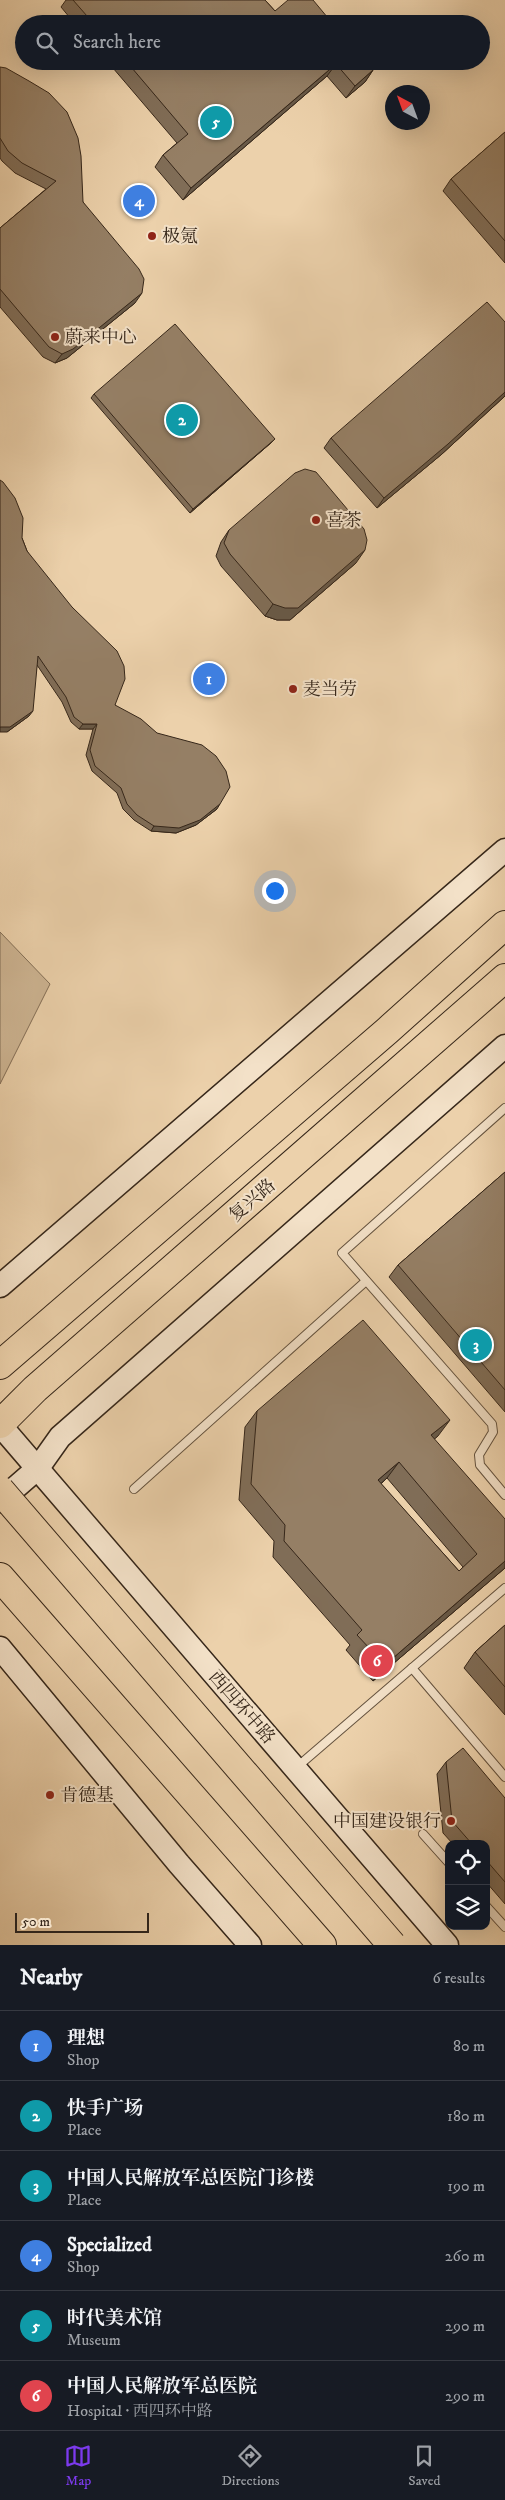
<!DOCTYPE html>
<meta charset="utf-8">
<style>
body{margin:0;font-family:"IM FELL DW Pica","Noto Serif SC",serif;background:#242831;color:#f1f3f6}
.controls{position:absolute;right:15px;bottom:15px;display:grid;overflow:hidden;border-radius:10px;box-shadow:0 5px 20px #0002}
.controls button{width:45px;height:45px;display:grid;place-items:center;padding:0;border:0;border-bottom:1px solid #363941;background:#171b24;color:#f1f3f6;font:25px sans-serif}
.compass{position:absolute;left:385px;top:85px;width:45px;height:45px;border-radius:50%;background:#171b24;box-shadow:0 5px 20px #0002;rotate:319deg}
.scale{position:absolute;left:15px;bottom:12px;width:134px;box-sizing:border-box;padding-left:5px;border:2px solid #36271a;border-top:0;font-size:14px;line-height:18px;white-space:nowrap;color:#36271a;-webkit-text-stroke:4px #f3e1c8;paint-order:stroke}
.you{position:absolute;left:274px;top:890px;width:18px;height:18px;margin:-12px;border:4px solid #fff;border-radius:50%;background:#1a73e8;box-shadow:0 0 0 8px #1a73e833}
.badge{display:grid;place-items:center;width:32px;height:32px;border-radius:50%;background:#7c3aed;color:#fff;font-size:16px;font-weight:700}
.pin{position:absolute;translate:-50% -50%;border:2px solid #fff;box-shadow:0 1px 5px #0006}
.list{margin:0;padding:0;list-style:none}
h2{display:flex;justify-content:space-between;align-items:center;height:65px;margin:0;padding:0 20px;font-size:21px}
h2 small{font-size:16px;font-weight:400;color:#9ea1a6}
.list li{display:grid;grid-template-columns:32px 1fr auto;gap:15px;align-items:center;box-sizing:border-box;height:70px;padding:0 20px;border-top:1px solid #363941}
.list b{display:block;font-size:19px;white-space:nowrap}
.list p{margin:0;font-size:16px;white-space:nowrap;color:#9ea1a6}
.list em{font-size:16px;font-style:normal;color:#9ea1a6}
.icon{flex:none;width:28px;height:28px;fill:none;stroke:currentColor;stroke-width:2;stroke-linecap:round;stroke-linejoin:round}
.map{position:relative;flex:none;width:505px;height:1945px;overflow:hidden}
.search{position:absolute;background:#171b24;box-shadow:0 5px 20px #0002;left:15px;right:15px;top:15px;height:55px;display:flex;align-items:center;gap:12px;box-sizing:border-box;padding:0 18px;border-radius:28px;color:#9ea1a6;font-size:19px}
.sheet{height:485px;background:#171b24}
nav{display:flex;justify-content:space-around;align-items:center;box-sizing:border-box;height:70px;border-top:1px solid #363941;background:#171b24;font-size:14px;color:#9ea1a6}
nav a{display:grid;justify-items:center;gap:2px}
nav .on{color:#7c3aed}
.map>svg:first-child{display:block}
</style>
<div class="map">
<svg width="505" height="1945" viewBox="0 0 505 1945">
<rect width="100%" height="100%" fill="#ecd1ab"/>
<filter id="stains"><feTurbulence type="fractalNoise" baseFrequency=".004" numOctaves="4"/><feColorMatrix values="0 0 0 0 .2 0 0 0 0 .09 0 0 0 0 .02 0 0 0 .5 -.17"/></filter>
<radialGradient id="worn" r=".72"><stop offset=".6" stop-color="#630" stop-opacity="0"/><stop offset="1" stop-color="#630" stop-opacity=".3"/></radialGradient>
<polygon fill="#cdb492" stroke="#826e56" points="0,932 50,984 0,1084"/>
<g fill="none" stroke-linecap="round" stroke-linejoin="round">
<g stroke="#64523e" stroke-width="10">
<g id="lane">
<polyline points="505,1108 342,1253 492,1424 493,1432 479,1455 480,1465 505,1495"/>
<polyline points="134,1489 366,1281"/>
<polyline points="412,1668 505,1777"/>
<polyline points="297,1767 505,1588"/>
<polyline points="423,1834 449,1863"/>
<polyline points="486,1906 505,1927"/>
</g>
</g>
<g stroke="#36271a" stroke-width="25">
<g id="secondary">
<polyline points="0,1286 505,850"/>
<polyline points="0,1425 447,1945"/>
<polyline points="0,1501 38,1468 60,1437 505,1046"/>
<polyline points="0,1648 179,1864 250,1945"/>
</g>
</g>
<g stroke="#36271a" stroke-width="30">
<g id="highway">
<polyline points="0,1365 387,1031 505,925"/>
<polyline points="0,1424 35,1389 505,978"/>
<polyline points="0,1577 322,1945"/>
</g>
</g>
<use href="#lane" stroke="#f3e1c8" stroke-width="8"/>
<use href="#secondary" stroke="#f3e1c8" stroke-width="22"/>
<use href="#highway" stroke="#ecd1ab" stroke-width="28"/>
<g stroke="#36271a" stroke-width="30" stroke-linecap="butt">
<polyline id="highway-bridge" points="0,1490 392,1945"/>
</g>
<use href="#highway-bridge" stroke="#ecd1ab" stroke-width="28"/>
</g>
<g fill="#806d57" stroke="#36271a" fill-rule="evenodd">
<polygon points="66,0 265,0 275,11 333,24 75,24 61,7"/>
<polygon points="107,61 366,61 373,70 365,82 346,98 327,76 183,200 155,167 163,155 177,143"/>
<polygon points="0,67 83,202 135,303 67,358 55,363 43,357 0,307 0,228 46,189 15,173 2,161 0,158"/>
<polygon points="505,132 505,263 443,191 451,179"/>
<polygon points="505,322 505,396 442,454 377,508 324,448 331,438"/>
<polygon points="94,394 272,442 190,513 91,398"/>
<polygon points="229,530 356,563 290,620 277,620 265,616 221,566 216,556 221,542"/>
<polygon points="22,538 27,551 115,705 217,809 196,825 176,833 151,831 134,820 123,809 117,793 92,771 86,755 93,729 79,729 71,722 62,702 37,665 29,716 7,732"/>
<polygon points="505,1172 505,1412 389,1277 398,1265"/>
<path d="M257,1411l181,25 -4,3 71,129 -132,113 -27,-31 4,-5 -77,-88 1,-16 -35,-41 6,-73zM387,1478l76,89 -4,4 -78,-87z"/>
<polygon points="505,1625 505,1715 464,1668 475,1652"/>
<polygon points="446,1762 505,1798 505,1904 486,1882 486,1844 453,1844 443,1833 437,1774"/>
</g>
<g fill="#685947" stroke="#36271a">
<polygon points="336,64 327,76 183,200 191,188"/>
<polygon points="373,70 365,82 346,98 355,86"/>
<polygon points="142,293 135,303 67,358 55,363 62,354"/>
<polygon points="505,392 505,396 442,454 377,508 384,498"/>
<polygon points="275,439 272,442 190,513 193,509"/>
<polygon points="365,550 356,563 290,620 277,620 265,616 273,604"/>
<polygon points="33,711 29,716 7,732 0,732 0,727"/>
<polygon points="83,724 97,724 93,729 79,729"/>
<polygon points="220,804 217,809 196,825 176,833 151,831 154,826"/>
<polygon points="450,1420 438,1436 420,1451 431,1435"/>
<polygon points="399,1462 387,1478 367,1496 378,1480"/>
<polygon points="505,1561 505,1568 373,1681 385,1665"/>
</g>
<g fill="#957f65" stroke="#36271a" fill-rule="evenodd">
<polygon points="73,0 265,0 275,11 288,0 313,0 333,24 94,24"/>
<polygon points="126,61 366,61 373,70 355,86 336,64 191,188 163,155 188,134"/>
<polygon points="0,67 6,68 29,81 49,93 67,112 78,138 81,156 83,202 139,269 144,279 142,293 73,349 62,354 49,347 0,289 0,228 56,181 22,163 8,151 0,138"/>
<polygon points="505,132 505,241 451,179"/>
<polygon points="487,302 505,322 505,392 448,444 384,498 331,438"/>
<polygon points="175,324 275,439 193,509 94,394"/>
<polygon points="305,469 316,472 364,529 367,540 365,550 298,608 285,608 273,604 230,554 224,543 229,530 295,473"/>
<polygon points="0,480 3,482 15,498 23,518 22,538 27,551 72,607 117,651 124,666 125,679 115,705 141,719 157,733 202,745 216,756 226,771 230,787 220,804 200,820 179,828 154,826 137,815 127,804 121,788 95,766 90,750 97,724 83,724 74,717 66,697 38,656 33,711 10,727 0,727"/>
<polygon points="505,1172 505,1390 398,1265"/>
<path d="M363,1320l87,100 -19,15 74,84v42l-120,104 -28,-30 5,-5 -78,-89 1,-16 -34,-41 6,-73zM399,1462l78,92 -18,17 -81,-91z"/>
<polygon points="505,1625 505,1687 475,1652"/>
<polygon points="463,1748 505,1798 505,1882 486,1860 486,1844 472,1844 452,1821 446,1762"/>
</g>
<g fill="#8f2418" stroke="#f3e1c8" stroke-width="2">
<circle cx="152" cy="236" r="5"/>
<circle cx="55" cy="337" r="5"/>
<circle cx="316" cy="520" r="5"/>
<circle cx="293" cy="689" r="5"/>
<circle cx="50" cy="1795" r="5"/>
<circle cx="451" cy="1821" r="5"/>
</g>
<g text-anchor="middle" stroke-width="4" stroke-linejoin="round" paint-order="stroke">
<g font-size="18" fill="#36271a" stroke="#f3e1c8" text-anchor="start">
<text x="162" y="242">极氪</text>
<text x="65" y="343">蔚来中心</text>
<text x="326" y="526">喜茶</text>
<text x="303" y="695">麦当劳</text>
<text x="60" y="1801">肯德基</text>
<text x="441" y="1827" text-anchor="end">中国建设银行</text>
</g>
<g font-size="18" fill="#36271a" stroke="#f3e1c8">
<text transform="translate(252 1200) rotate(-41)" y="6">复兴路</text>
<text transform="translate(242 1707) rotate(49)" y="6">西四环中路</text>
</g>
</g>
<rect width="100%" height="100%" filter="url(#stains)"/>
<rect width="100%" height="100%" fill="url(#worn)"/>
</svg>
<div class="controls">
<button><svg class="icon" aria-label="locate" viewBox="0 0 24 24"><circle cx="12" cy="12" r="6"/><path d="M12 2v4M12 18v4M2 12h4M18 12h4"/></svg></button>
<button><svg class="icon" aria-label="layers" viewBox="0 0 24 24"><path d="M12 4l9 5-9 5-9-5zM3 14l9 5 9-5"/></svg></button>
</div>
<svg class="compass" viewBox="-18 -18 36 36"><path d="M0-13l5 13h-10z" fill="#e53935"/><path d="M0 13l5-13h-10z" fill="#9ea1a6"/></svg>
<div class="scale">50 m</div>
<div class="you"></div>
<div class="pin badge" style="left:209px;top:679px;background:#3f7fe0">1</div>
<div class="pin badge" style="left:182px;top:420px;background:#0f9aa8">2</div>
<div class="pin badge" style="left:476px;top:1345px;background:#0f9aa8">3</div>
<div class="pin badge" style="left:139px;top:201px;background:#3f7fe0">4</div>
<div class="pin badge" style="left:216px;top:122px;background:#0f9aa8">5</div>
<div class="pin badge" style="left:377px;top:1661px;background:#e0444e">6</div>
<div class="search"><svg class="icon" aria-label="search" viewBox="0 0 24 24"><circle cx="10" cy="10" r="6"/><path d="M15 15l6 6"/></svg>Search here</div>
</div>
<section class="sheet">
<h2>Nearby<small>6 results</small></h2>
<ul class="list">
<li><span class="badge" style="background:#3f7fe0">1</span><div><b>理想</b><p>Shop</p></div><em>80 m</em></li>
<li><span class="badge" style="background:#0f9aa8">2</span><div><b>快手广场</b><p>Place</p></div><em>180 m</em></li>
<li><span class="badge" style="background:#0f9aa8">3</span><div><b>中国人民解放军总医院门诊楼</b><p>Place</p></div><em>190 m</em></li>
<li><span class="badge" style="background:#3f7fe0">4</span><div><b>Specialized</b><p>Shop</p></div><em>260 m</em></li>
<li><span class="badge" style="background:#0f9aa8">5</span><div><b>时代美术馆</b><p>Museum</p></div><em>290 m</em></li>
<li><span class="badge" style="background:#e0444e">6</span><div><b>中国人民解放军总医院</b><p>Hospital · 西四环中路</p></div><em>290 m</em></li>
</ul>
</section>
<nav>
<a class="on"><svg class="icon" aria-label="map" viewBox="0 0 24 24"><path d="M3 6l6-2 6 2 6-2v14l-6 2-6-2-6 2zM9 4v14M15 6v14"/></svg>Map</a>
<a><svg class="icon" aria-label="directions" viewBox="0 0 24 24"><path d="M12 3l9 9-9 9-9-9zM9 14v-3h6M13 9l2 2-2 2"/></svg>Directions</a>
<a><svg class="icon" aria-label="saved" viewBox="0 0 24 24"><path d="M7 4h10v16l-5-4-5 4z"/></svg>Saved</a>
</nav>
